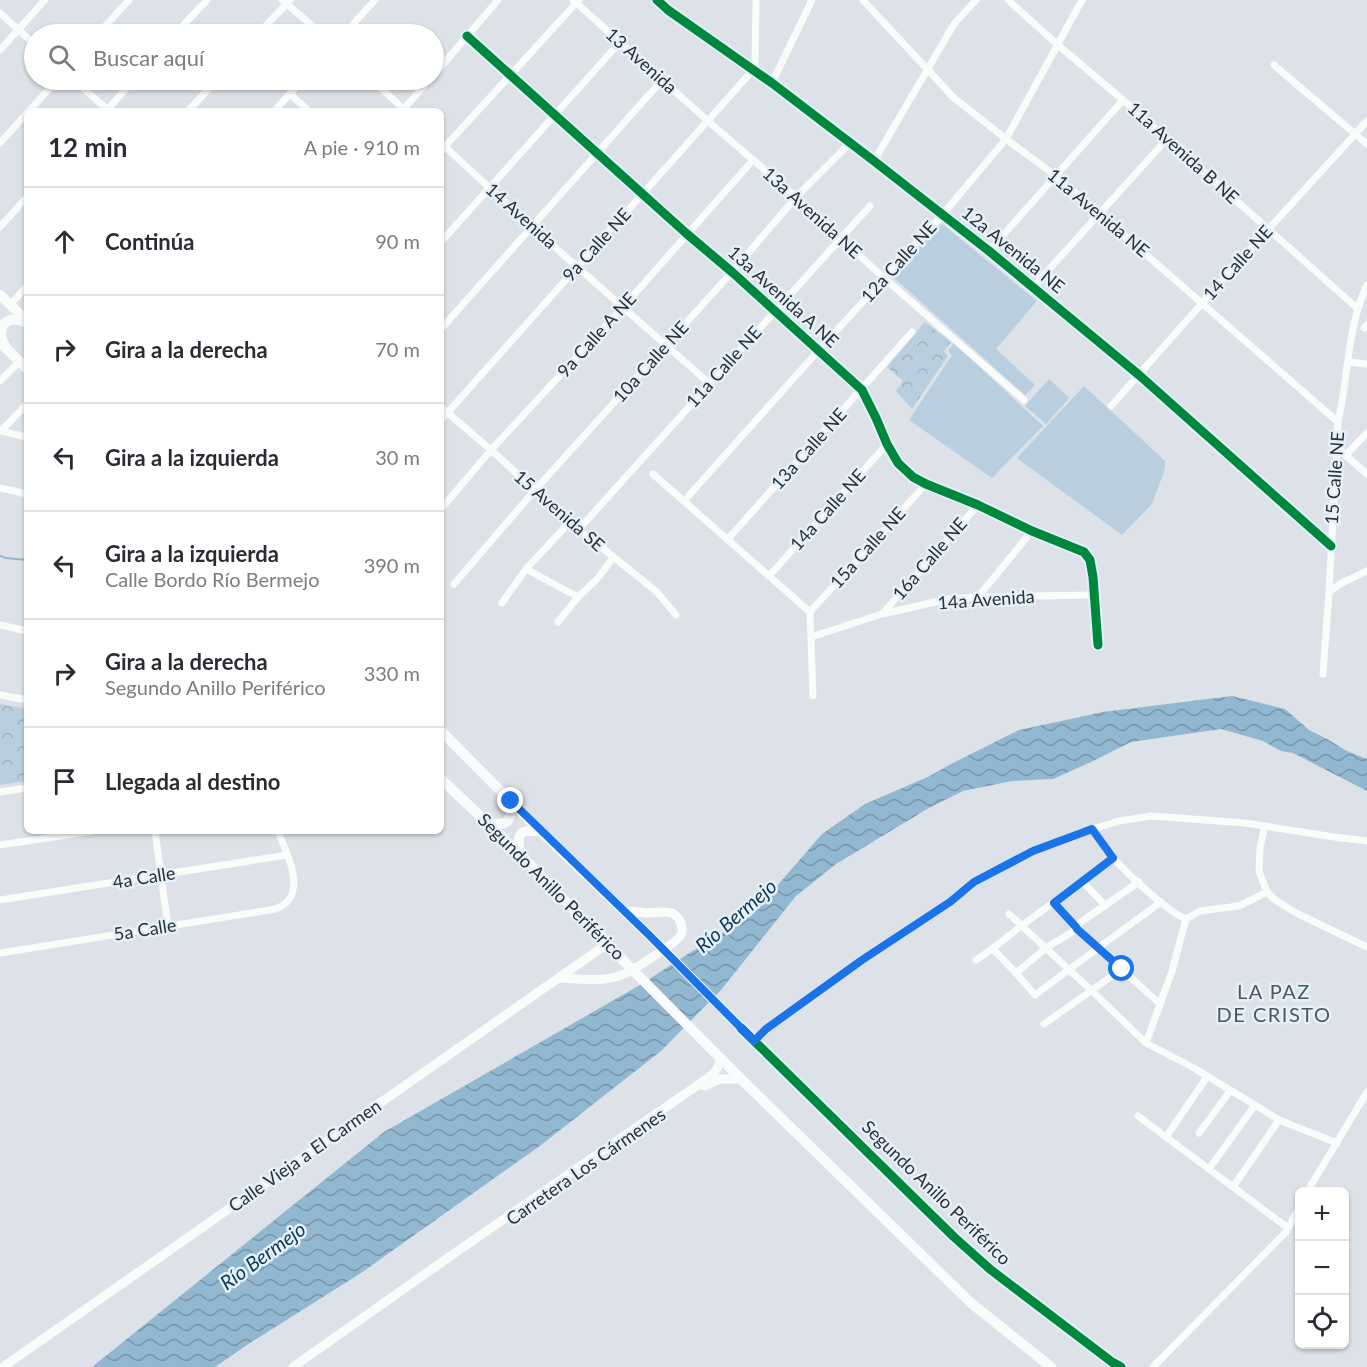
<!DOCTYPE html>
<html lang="es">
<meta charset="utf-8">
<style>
body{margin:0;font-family:Lato,sans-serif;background:#f2f2f3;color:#2b2b33}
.controls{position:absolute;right:18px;bottom:18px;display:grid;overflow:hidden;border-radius:9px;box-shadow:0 2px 4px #0004}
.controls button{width:54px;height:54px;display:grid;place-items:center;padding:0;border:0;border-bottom:2px solid #e1e1e2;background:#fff;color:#2b2b33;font:30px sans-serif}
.stop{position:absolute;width:18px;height:18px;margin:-14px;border:4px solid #1a73e8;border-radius:50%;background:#fff}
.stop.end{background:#1a73e8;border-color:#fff;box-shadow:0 2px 6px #0008}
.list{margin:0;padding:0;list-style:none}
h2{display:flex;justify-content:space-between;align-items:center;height:78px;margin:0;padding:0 24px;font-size:26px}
h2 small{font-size:20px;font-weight:400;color:#7c7c81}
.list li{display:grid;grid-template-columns:39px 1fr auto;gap:18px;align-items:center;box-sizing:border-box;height:108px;padding:0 24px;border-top:2px solid #e1e1e2}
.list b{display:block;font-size:22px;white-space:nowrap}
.list p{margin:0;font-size:20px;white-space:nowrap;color:#7c7c81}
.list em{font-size:20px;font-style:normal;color:#7c7c81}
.icon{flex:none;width:33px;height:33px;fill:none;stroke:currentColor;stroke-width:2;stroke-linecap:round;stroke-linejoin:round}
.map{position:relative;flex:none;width:1367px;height:1367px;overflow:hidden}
.search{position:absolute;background:#fff;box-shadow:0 2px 4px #0004;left:24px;top:24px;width:420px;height:66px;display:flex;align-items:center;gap:15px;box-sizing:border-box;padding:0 21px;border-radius:33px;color:#7c7c81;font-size:22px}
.panel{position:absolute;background:#fff;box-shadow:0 2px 4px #0004;left:24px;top:108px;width:420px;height:726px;border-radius:9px}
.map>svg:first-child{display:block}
</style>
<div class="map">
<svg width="1367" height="1367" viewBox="0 0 1367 1367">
<defs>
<pattern id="forest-crowns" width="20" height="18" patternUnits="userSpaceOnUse" patternTransform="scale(1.5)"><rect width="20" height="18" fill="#b9cfdf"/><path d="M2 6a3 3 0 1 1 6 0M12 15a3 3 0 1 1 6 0" fill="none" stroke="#9fb2c0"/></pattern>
<pattern id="water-waves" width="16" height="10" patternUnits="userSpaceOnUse" patternTransform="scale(1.5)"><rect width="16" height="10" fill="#91b7d1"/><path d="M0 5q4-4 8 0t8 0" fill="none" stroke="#7795aa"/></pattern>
</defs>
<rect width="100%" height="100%" fill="#dce2e7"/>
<g fill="url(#forest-crowns)">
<polygon points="925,322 951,342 944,351 948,356 912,409 896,391 903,381 887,367"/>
<polygon points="0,704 27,709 27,781 0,785"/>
</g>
<g fill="#b9cfdf">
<polygon points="942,224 1037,301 996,349 1035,385 1025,395 892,276"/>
<polygon points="954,343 1043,426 992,478 909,420 952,355 948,351"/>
<polygon points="1049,379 1069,398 1046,424 1025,406"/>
<polygon points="1084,386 1165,461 1165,469 1152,504 1122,535 1017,458"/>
</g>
<polygon fill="url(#water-waves)" points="1232,696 1285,709 1309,730 1327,739 1347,751 1367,759 1367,791 1293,753 1281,751 1263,741 1221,729 1131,742 1091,762 1053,779 1012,781 963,791 927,809 836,864 796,896 721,990 661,1051 541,1145 361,1273 250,1343 215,1367 92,1367 384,1132 640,985 691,952 751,916 822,834 865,804 930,776 949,765 1019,730 1103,712"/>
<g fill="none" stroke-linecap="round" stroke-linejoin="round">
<polyline stroke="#91b7d1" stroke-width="2" points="0,556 6,558 27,560"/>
<g stroke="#fafbfb" stroke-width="7">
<polyline points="282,0 322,34"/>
<polyline points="573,0 708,121 796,197 884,278 1024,400"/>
<polyline points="657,0 668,10 772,83 874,161 989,251 1139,375 1331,546"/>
<polyline points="863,0 953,97 1006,139 1056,176 1338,422"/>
<polyline points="1008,0 1058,45 1123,100 1357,308"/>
<polyline points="0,13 34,44"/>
<polyline points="98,34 129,0"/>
<polyline points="175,34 207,0"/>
<polyline points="258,34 290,0"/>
<polyline points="344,34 375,0"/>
<polyline points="467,36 687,234 732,272 862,390 876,418 887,444 898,463 913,477 926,484 978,505 1032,531 1084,552 1090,560 1093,577 1098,645"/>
<polyline points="0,50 45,0"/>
<polyline points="1274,65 1367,144"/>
<polyline points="434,75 498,0"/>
<polyline points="74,80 109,111"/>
<polyline points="372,80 406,111"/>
<polyline points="772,83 812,0"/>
<polyline points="290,94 309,111"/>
<polyline points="29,111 57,80"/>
<polyline points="106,111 134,80"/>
<polyline points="188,111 217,80"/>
<polyline points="274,111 303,80"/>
<polyline points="402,111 429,80"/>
<polyline points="0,143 27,113"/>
<polyline points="441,143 532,227 710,384"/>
<polyline points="441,151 579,0"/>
<polyline points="874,161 954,24 976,0"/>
<polyline points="0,227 27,197"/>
<polyline points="441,242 620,42"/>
<polyline points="989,251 1123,100"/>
<polyline points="1033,287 1167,139"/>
<polyline points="10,305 27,286"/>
<polyline points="1364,328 1367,325"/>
<polyline points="441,329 662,80"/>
<polyline points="1348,362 1367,364"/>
<polyline points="0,381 20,361"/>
<polyline points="1111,406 1235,266 1367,121"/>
<polyline points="441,407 491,450 570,522 657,592 676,615"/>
<polyline points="441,420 753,70 755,65 756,0"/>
<polyline points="0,431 27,437"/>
<polyline points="1,431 27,404"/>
<polyline points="1336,447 1367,474"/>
<polyline points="1346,455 1367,433"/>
<polyline points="653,474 810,612 813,696"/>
<polyline points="0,488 27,494"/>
<polyline points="684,501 818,351 943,214 1006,139 1082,0"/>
<polyline points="441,509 491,450 623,307 753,160"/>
<polyline points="579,529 870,206"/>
<polyline points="728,539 912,332"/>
<polyline points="526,569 578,597"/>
<polyline points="770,575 887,444"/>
<polyline points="454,584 535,490 732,272 796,197 850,143"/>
<polyline points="1329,592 1340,584 1367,571"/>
<polyline points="978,597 1032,531"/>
<polyline points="502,603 526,569 570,522"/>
<polyline points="810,612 926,484"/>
<polyline points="883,613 978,505"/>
<polyline points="558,622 578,597 598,578 613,558"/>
<polyline points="0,625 27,631"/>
<polyline points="811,637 882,614 949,599 978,597 1094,595"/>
<path d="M1323,674l6,-82 9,-170c11,-47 8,-91 29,-137"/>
<polyline points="0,695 27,700"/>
<polyline points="0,792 27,788"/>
<polyline points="1265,826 1260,848 1259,871 1267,892 1275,900 1298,914 1367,947"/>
<path d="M1092,829c7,10 14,21 22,30 14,15 55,54 72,60"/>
<polyline points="155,831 168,927"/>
<polyline points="0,845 93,831"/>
<polyline points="1083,882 1105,905"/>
<polyline points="0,900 287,855"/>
<polyline points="1054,903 1076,927"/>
<polyline points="1009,914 1091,990 1146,1043 1194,1068 1255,1105 1279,1120 1337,1143"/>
<polyline points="1077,929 1046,948 1016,973 1035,995 1098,948 1077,929 1078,924 1139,882"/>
<polyline points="993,949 1016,973"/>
<path d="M0,953l276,-44c4,-2 9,-5 12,-8 15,-19 -3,-51 -10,-70"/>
<path d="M976,960c17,-11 32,-24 48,-36 30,-22 60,-43 89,-66"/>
<polyline points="1160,1004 1098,948 1161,902"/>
<polyline points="1044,1024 1122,969"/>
<polyline points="754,1041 766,1029 862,960 950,902 974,883 1033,851 1079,833 1119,821 1152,816 1245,823 1334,837 1367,841"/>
<polyline points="1146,1043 1172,971 1186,919 1200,911 1239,906 1267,892"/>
<polyline points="1138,1116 1288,1228"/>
<polyline points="1199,1133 1230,1091"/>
<polyline points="1166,1137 1207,1077"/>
<polyline points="1209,1169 1255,1105"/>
<polyline points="1233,1187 1279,1120"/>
<polyline points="1307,1192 1367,1092"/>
<polyline points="1153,1367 1286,1232 1300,1206"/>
</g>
<g stroke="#fafbfb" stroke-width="9">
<path d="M559,978c19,1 42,4 60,-2 10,-3 59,-34 62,-41 3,-7 -1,-17 -7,-21 -7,-4 -20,-1 -28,-1 -7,-1 -15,-2 -23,-2"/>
<polyline points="705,1086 720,1079 741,1079"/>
<polyline points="3,1367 607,944"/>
<path d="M293,1367l159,-112 256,-177c8,-6 11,-11 13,-20"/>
</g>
<g stroke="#fafbfb" stroke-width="10">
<polyline points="0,295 27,321"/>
<polyline points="4,346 27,369"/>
<path d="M7,349c-2,-4 -5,-8 -6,-13 -1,-18 14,-19 26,-13"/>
<polyline points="441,731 540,831 650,936 754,1041 954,1237 991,1270 1112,1362 1121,1367"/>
<polyline points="441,779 519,853 607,944 741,1079 971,1303 1051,1367"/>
<path d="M488,823c21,3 23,-1 23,-22"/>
<path d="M519,853c-2,-21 1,-23 21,-22"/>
</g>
<g stroke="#e4f1fa" stroke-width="13">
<g id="cycleway">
<polyline points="657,0 668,10 772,83 874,161 989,251 1139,375 1331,546"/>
<polyline points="467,36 687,234 732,272 862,390 876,418 887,444 898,463 913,477 926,484 978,505 1032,531 1084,552 1090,560 1093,577 1098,645"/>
<polyline points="741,1028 954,1237 991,1270 1112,1362 1121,1367"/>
</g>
</g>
<use href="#cycleway" stroke="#00873e" stroke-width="9"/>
</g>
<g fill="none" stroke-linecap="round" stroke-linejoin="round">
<polyline stroke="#1a73e8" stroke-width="8" points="511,801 650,936 754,1041 766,1029 862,960 950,902 974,882 1033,851 1092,829 1113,858 1054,903 1076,927 1077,929 1122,969"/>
</g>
<g text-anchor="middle" stroke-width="5" stroke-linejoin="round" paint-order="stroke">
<g font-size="18" fill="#2b3034" stroke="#e4f1fa">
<text transform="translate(641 61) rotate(42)" y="6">13 Avenida</text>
<text transform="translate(1183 153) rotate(42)" y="6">11a Avenida B NE</text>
<text transform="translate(812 213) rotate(42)" y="6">13a Avenida NE</text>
<text transform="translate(1098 213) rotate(40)" y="6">11a Avenida NE</text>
<text transform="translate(521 216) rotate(42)" y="6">14 Avenida</text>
<text transform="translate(597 245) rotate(-48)" y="6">9a Calle NE</text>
<text transform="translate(1013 250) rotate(39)" y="6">12a Avenida NE</text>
<text transform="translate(899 262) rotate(-48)" y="6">12a Calle NE</text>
<text transform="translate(1238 263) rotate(-48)" y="6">14 Calle NE</text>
<text transform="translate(783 297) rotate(42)" y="6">13a Avenida A NE</text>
<text transform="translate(597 335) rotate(-48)" y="6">9a Calle A NE</text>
<text transform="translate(651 362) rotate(-48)" y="6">10a Calle NE</text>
<text transform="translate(724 367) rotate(-48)" y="6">11a Calle NE</text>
<text transform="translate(809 449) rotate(-48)" y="6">13a Calle NE</text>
<text transform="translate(1335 478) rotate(-86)" y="6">15 Calle NE</text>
<text transform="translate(828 510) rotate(-48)" y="6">14a Calle NE</text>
<text transform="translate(559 511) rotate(41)" y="6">15 Avenida SE</text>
<text transform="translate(868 548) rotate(-48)" y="6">15a Calle NE</text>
<text transform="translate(930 559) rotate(-49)" y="6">16a Calle NE</text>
<text transform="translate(986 600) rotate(-4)" y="6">14a Avenida</text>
<text transform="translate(144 878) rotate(-9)" y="6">4a Calle</text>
<text transform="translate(551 887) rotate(45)" y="6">Segundo Anillo Periférico</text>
<text transform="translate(145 930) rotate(-9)" y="6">5a Calle</text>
<text transform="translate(305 1156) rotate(-35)" y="6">Calle Vieja a El Carmen</text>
<text transform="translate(586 1167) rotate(-35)" y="6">Carretera Los Cármenes</text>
<text transform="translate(936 1193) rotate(44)" y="6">Segundo Anillo Periférico</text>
</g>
<g font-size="20" font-style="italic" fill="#0d3851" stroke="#e4f1fa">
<text transform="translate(736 916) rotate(-41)" y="7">Río Bermejo</text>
<text transform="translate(263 1256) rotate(-36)" y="7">Río Bermejo</text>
</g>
<g font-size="20" letter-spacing="1.5" fill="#4c575e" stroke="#e4f1fa">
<text x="1274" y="999">LA PAZ<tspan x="1274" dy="23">DE CRISTO</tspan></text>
</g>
</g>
</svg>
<div class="controls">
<button>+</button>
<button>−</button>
<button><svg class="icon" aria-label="locate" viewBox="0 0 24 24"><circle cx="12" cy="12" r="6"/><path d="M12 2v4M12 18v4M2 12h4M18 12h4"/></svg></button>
</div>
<div class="stop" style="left:1122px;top:969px"></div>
<div class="stop end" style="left:511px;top:801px"></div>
<div class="search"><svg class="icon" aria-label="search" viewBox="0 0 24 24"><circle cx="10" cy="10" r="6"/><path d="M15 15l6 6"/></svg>Buscar aquí</div>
<section class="panel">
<h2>12 min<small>A pie · 910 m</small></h2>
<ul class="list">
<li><svg class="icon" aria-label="ahead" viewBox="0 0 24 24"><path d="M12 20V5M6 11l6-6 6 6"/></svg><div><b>Continúa</b></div><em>90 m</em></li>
<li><svg class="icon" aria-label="right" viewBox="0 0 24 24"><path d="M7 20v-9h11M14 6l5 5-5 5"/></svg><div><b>Gira a la derecha</b></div><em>70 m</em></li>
<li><svg class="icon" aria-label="left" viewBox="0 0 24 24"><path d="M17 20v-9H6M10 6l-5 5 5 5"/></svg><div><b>Gira a la izquierda</b></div><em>30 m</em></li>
<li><svg class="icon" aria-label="left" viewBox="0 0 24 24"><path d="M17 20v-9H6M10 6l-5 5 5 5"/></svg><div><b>Gira a la izquierda</b><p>Calle Bordo Río Bermejo</p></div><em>390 m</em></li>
<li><svg class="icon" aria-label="right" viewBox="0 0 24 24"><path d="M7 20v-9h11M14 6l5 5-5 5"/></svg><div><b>Gira a la derecha</b><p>Segundo Anillo Periférico</p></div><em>330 m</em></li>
<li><svg class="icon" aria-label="arrive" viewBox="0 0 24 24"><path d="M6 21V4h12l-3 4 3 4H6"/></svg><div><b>Llegada al destino</b></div></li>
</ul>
</section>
</div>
